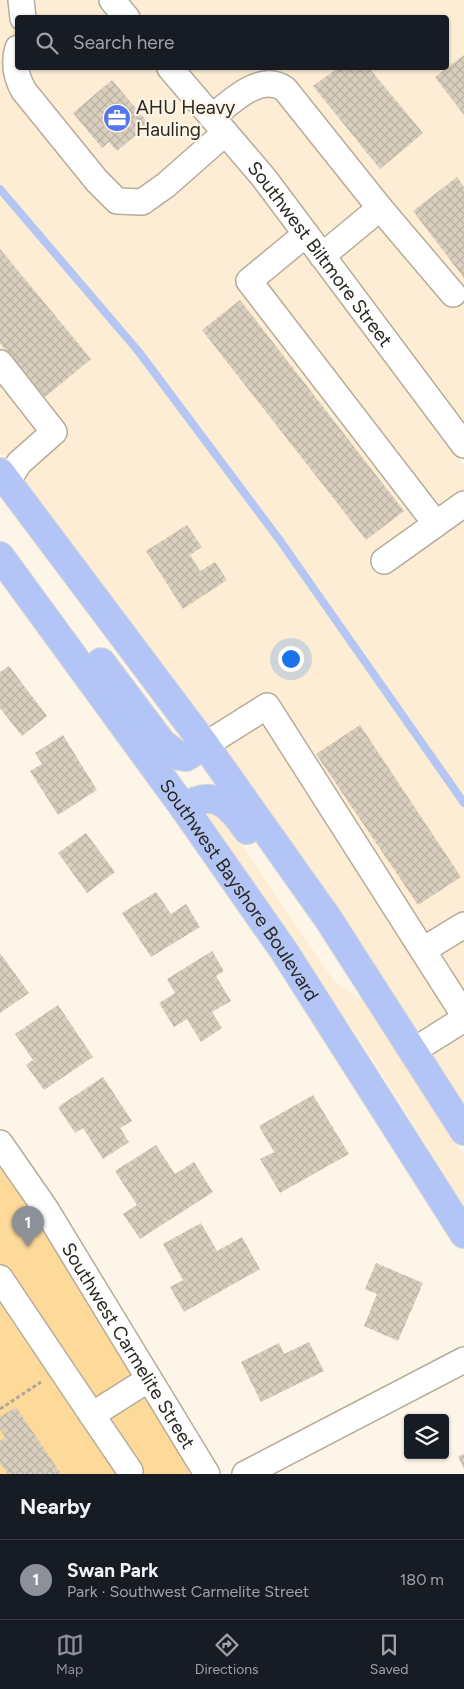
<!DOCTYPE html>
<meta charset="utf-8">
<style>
body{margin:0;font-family:Figtree,sans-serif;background:#242831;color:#f1f3f6}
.controls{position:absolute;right:15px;bottom:15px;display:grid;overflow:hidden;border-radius:5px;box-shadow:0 1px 4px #0004}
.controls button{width:45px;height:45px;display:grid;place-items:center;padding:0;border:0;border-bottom:1px solid #363941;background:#171b24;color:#f1f3f6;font:25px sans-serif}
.you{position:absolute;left:290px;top:658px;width:18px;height:18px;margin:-12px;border:4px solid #fff;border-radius:50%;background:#1a73e8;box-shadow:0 0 0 8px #1a73e833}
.badge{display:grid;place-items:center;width:32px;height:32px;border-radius:50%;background:#8c9099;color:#fff;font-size:16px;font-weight:700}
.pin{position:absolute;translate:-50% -41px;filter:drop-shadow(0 1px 2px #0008)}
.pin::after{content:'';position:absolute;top:26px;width:18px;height:15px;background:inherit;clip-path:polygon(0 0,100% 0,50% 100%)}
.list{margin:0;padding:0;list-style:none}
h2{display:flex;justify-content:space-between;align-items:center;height:65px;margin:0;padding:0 20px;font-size:21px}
h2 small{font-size:16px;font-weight:400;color:#9ea1a6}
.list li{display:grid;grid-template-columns:32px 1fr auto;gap:15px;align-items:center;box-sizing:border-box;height:80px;padding:0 20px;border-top:1px solid #363941}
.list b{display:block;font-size:19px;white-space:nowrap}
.list p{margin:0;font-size:16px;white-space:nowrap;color:#9ea1a6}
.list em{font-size:16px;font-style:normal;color:#9ea1a6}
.icon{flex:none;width:28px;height:28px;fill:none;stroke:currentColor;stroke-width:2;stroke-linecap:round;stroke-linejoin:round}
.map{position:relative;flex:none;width:464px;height:1474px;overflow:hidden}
.search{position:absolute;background:#171b24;box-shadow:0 1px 4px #0004;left:15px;right:15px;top:15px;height:55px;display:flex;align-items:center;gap:12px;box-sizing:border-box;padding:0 18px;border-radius:5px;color:#9ea1a6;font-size:19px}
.sheet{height:145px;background:#171b24}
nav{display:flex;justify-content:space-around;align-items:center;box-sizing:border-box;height:70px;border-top:1px solid #363941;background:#171b24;font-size:14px;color:#9ea1a6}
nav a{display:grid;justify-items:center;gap:2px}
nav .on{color:#8c9099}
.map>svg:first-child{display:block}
</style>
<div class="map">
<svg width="464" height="1474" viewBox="0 0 464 1474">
<defs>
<pattern id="building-cross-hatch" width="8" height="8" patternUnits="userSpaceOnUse" patternTransform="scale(1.25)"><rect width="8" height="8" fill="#dacfbe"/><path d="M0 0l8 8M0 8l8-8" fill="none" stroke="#bbb2a3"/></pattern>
</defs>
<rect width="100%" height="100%" fill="#fdf5e7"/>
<g fill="#fcedd4">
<polygon points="0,0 95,0 110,17 18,18 18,68 153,68 255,187 464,466 464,1107 389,991 391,986 383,982 0,452"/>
<polygon points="128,0 464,0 464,424 273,170 186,68 446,68 446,18 143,17"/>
<polygon points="203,812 212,812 231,828 336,984 366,1002 464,1155 464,1205 367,1050"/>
</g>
<polygon fill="#fdd99a" points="0,1163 110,1330 188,1458 189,1474 0,1474"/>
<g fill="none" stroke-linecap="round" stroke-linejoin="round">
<polyline stroke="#b6c6f2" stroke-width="8" points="0,189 139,352 281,542 464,803"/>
</g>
<g fill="url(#building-cross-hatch)">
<polygon points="464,55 464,115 435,77"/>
<polygon points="338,68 369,68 423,133 380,169 313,86"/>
<polygon points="112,80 149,124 117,151 109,142 102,148 73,113"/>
<polygon points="457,177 464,187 464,278 413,211"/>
<polygon points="0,249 91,359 45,397 0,343"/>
<polygon points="240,300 404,511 366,540 202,330"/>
<polygon points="187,525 202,547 190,555 200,571 215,562 227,580 183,609 146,551"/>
<polygon points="9,666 47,716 22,736 0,708 0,672"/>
<polygon points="360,725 461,877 418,905 316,754"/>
<polygon points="63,735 97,790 58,815 30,771 42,764 35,753"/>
<polygon points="86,833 115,872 87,893 58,853"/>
<polygon points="156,892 171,914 186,904 200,927 151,957 122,913"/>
<polygon points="212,951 224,971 216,976 231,1001 212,1012 222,1028 201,1042 187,1019 174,1027 159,1003 175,993 167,979"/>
<polygon points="0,953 29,993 0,1013"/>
<polygon points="58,1005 93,1057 44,1090 26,1065 33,1060 15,1034"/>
<polygon points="103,1077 132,1121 120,1128 129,1142 103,1159 83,1128 75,1133 58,1107"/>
<polygon points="313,1095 349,1154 280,1193 260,1159 274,1152 259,1126"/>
<polygon points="156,1145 175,1174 194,1162 213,1192 140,1239 123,1214 137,1205 115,1171"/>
<polygon points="201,1223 217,1251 242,1237 260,1269 184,1312 170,1287 183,1280 163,1244"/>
<polygon points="376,1263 423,1283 398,1341 364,1326 377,1294 365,1289"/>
<polygon points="309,1342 324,1371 261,1402 241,1362 279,1343 284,1354"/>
<polygon points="16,1407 61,1474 8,1474 0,1463 0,1441 5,1437 0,1429 0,1417"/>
<polygon points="464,1454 464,1469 458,1456"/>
</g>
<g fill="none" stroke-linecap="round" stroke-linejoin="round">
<g stroke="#b6ac9b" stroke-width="28">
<g id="minor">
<polyline points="21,0 23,18"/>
<polyline points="112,0 127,18"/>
<path d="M18,48c-5,16 -2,29 6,43l73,90 20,20 25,1 24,-17 59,-52"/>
<path id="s1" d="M170,68l94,110 200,267"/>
<path d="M212,117c19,-15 48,-45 73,-28l95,119 73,86"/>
<polyline points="306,234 249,281 436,524"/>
<polyline points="322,256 380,208"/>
<polyline points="0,363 54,432 19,463 8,481"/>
<polyline points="384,561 464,504"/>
<polyline points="205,745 267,706 464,1015"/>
<polyline points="423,950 464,925"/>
<polyline points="413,1051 464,1019"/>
<path id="s2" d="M0,1143l45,65 162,266"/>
<polyline points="0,1278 92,1415 149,1379"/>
<polyline points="92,1415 130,1471"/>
<polyline points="245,1474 464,1360"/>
</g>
</g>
<g stroke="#d9d8d7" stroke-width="30">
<g id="major">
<polyline points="0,472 205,745 329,920 464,1131"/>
<path id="s3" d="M0,556l184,252 100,143 180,283"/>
<polyline points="101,662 162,743 179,756 186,757 205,745"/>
<path d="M184,808c28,-21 47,-3 63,22"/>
</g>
</g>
<polyline stroke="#aea79c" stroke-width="3" stroke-dasharray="4 2.5" stroke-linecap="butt" points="0,1409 41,1382"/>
<use href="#minor" stroke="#fff" stroke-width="25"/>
<use href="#major" stroke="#b3c4f6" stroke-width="28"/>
</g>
<defs>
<g id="office-disc" transform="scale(1.4375)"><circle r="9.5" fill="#5575ea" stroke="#fdf5e7"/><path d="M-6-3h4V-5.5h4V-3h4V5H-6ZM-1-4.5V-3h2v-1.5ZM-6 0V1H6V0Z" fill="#fff"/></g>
</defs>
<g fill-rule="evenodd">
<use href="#office-disc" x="117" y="118"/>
</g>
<g text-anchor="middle" stroke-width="4.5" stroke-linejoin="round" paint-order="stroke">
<g font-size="19" fill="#2b2721" stroke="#fdf5e7" text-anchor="start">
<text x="136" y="114">AHU Heavy<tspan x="136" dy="22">Hauling</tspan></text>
</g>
<g font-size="19" fill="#2b2721" stroke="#fdf5e7">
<text dy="7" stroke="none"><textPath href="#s1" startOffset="239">Southwest Biltmore Street</textPath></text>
<text dy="7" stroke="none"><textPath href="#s3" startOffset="411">Southwest Bayshore Boulevard</textPath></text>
<text dy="7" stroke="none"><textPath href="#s2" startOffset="240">Southwest Carmelite Street</textPath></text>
</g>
</g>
</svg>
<div class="controls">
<button><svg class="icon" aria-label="layers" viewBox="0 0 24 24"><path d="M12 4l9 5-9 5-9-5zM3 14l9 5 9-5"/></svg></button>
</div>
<div class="you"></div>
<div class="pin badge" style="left:28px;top:1247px">1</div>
<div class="search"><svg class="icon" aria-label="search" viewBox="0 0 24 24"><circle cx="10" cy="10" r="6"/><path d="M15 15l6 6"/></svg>Search here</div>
</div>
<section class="sheet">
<h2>Nearby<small></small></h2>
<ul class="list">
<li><span class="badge">1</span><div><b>Swan Park</b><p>Park · Southwest Carmelite Street</p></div><em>180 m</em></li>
</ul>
</section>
<nav>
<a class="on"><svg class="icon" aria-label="map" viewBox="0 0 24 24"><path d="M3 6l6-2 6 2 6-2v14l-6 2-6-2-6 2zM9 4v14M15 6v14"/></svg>Map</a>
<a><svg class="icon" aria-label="directions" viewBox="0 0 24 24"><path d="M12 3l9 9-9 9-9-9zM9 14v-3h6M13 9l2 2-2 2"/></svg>Directions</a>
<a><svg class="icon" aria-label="saved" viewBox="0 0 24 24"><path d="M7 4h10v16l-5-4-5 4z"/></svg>Saved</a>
</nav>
